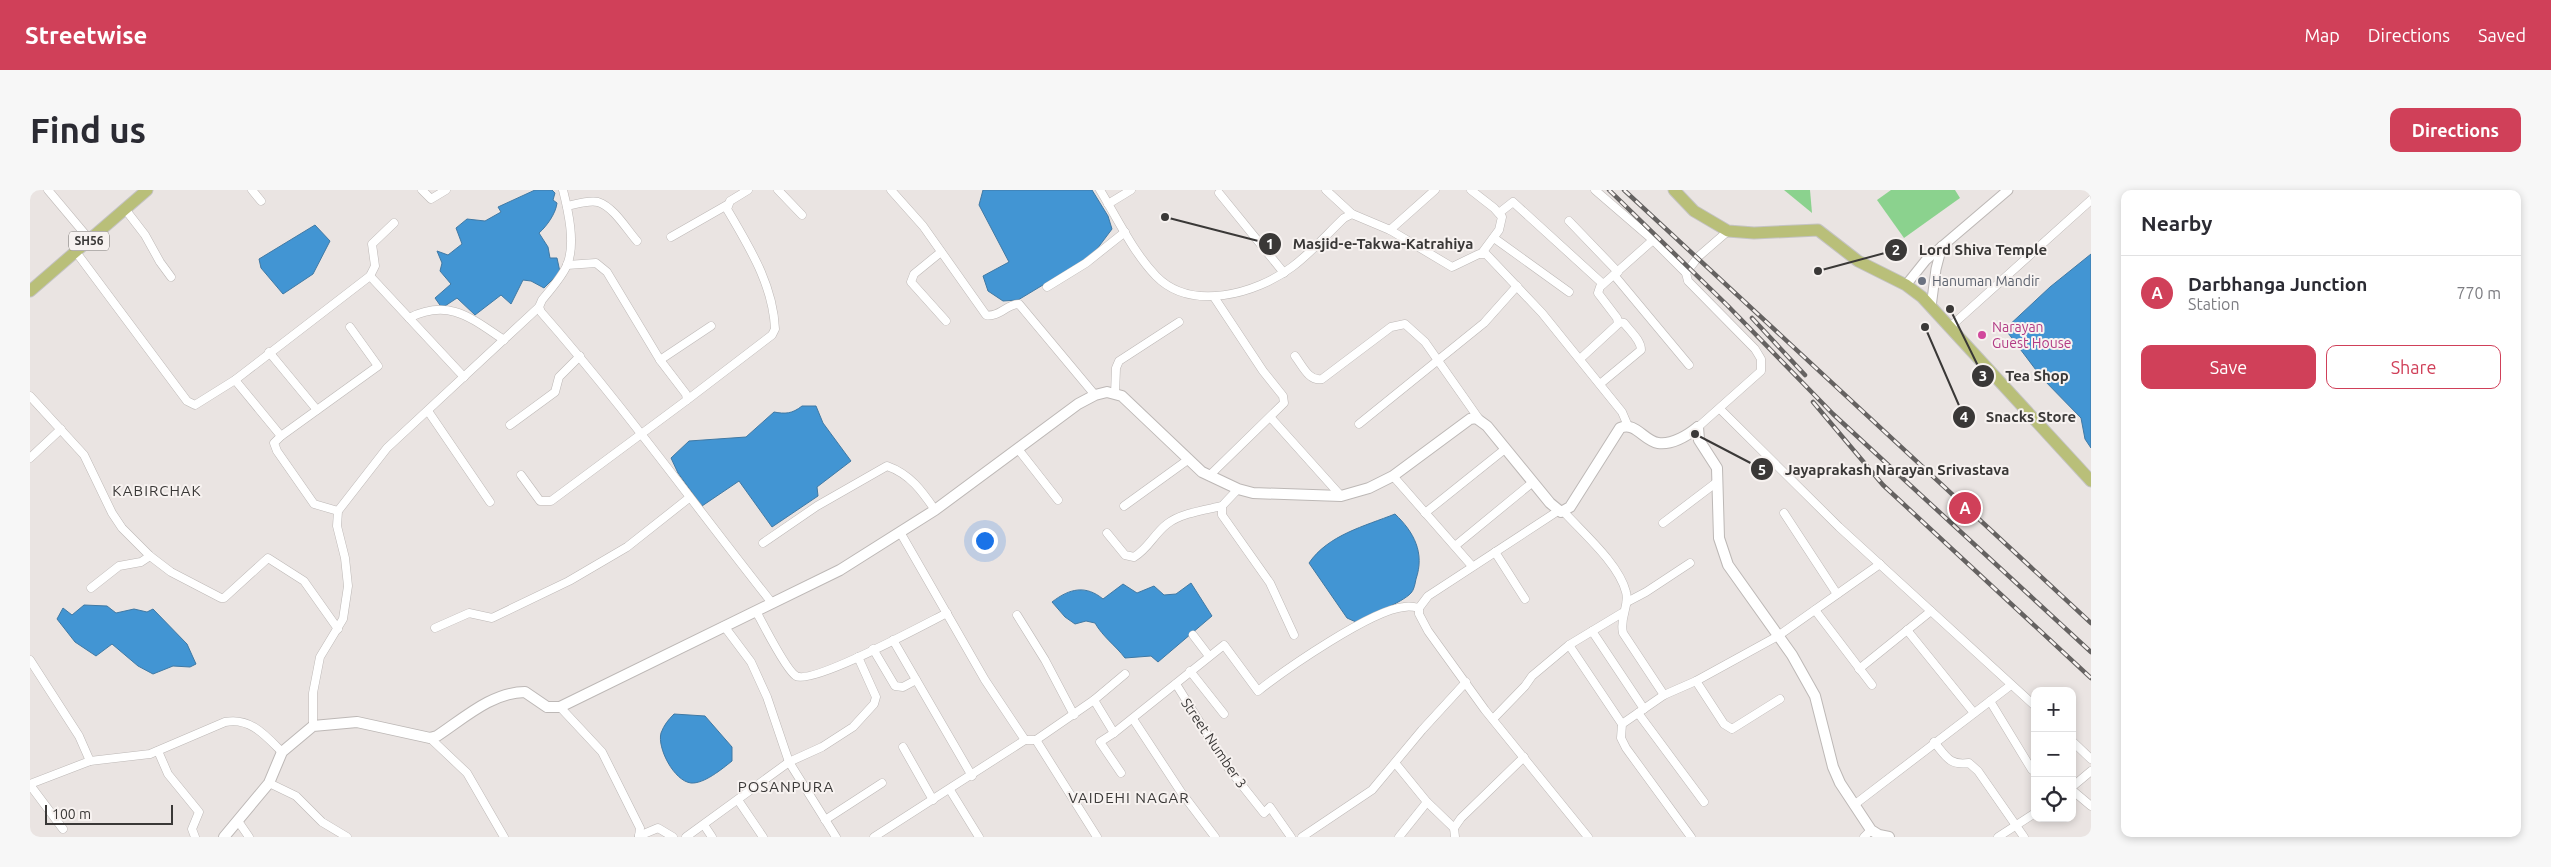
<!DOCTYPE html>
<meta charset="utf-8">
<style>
body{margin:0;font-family:Ubuntu,sans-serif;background:#f7f7f7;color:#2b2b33}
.controls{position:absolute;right:15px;bottom:15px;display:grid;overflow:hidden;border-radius:10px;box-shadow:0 2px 8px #0003}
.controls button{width:45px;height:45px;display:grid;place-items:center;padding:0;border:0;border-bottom:1px solid #e1e1e2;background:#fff;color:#2b2b33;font:25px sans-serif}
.scale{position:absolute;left:15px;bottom:12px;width:128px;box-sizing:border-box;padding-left:5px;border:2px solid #3a3837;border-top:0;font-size:14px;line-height:18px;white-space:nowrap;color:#3a3837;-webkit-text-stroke:4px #f7f2f0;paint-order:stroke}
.you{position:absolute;left:954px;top:350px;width:18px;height:18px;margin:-12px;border:4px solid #fff;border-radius:50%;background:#1a73e8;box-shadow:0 0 0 8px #1a73e833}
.badge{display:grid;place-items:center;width:32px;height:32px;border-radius:50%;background:#d04059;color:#fff;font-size:16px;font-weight:700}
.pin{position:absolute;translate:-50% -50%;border:2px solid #fff;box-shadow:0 1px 5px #0006}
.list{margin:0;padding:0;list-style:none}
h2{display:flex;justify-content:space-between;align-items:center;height:65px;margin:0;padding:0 20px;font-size:21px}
h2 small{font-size:16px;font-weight:400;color:#7c7c81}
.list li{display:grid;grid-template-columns:32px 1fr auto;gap:15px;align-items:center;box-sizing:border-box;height:75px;padding:0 20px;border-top:1px solid #e1e1e2}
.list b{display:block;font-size:19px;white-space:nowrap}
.list p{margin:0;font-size:16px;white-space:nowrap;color:#7c7c81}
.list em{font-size:16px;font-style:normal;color:#7c7c81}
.actions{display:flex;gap:10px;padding:15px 20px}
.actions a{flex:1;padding:11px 0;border:1px solid #d04059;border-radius:10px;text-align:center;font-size:18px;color:#d04059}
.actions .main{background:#d04059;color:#fff}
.icon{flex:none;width:28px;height:28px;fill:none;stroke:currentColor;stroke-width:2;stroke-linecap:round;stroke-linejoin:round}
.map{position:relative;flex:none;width:2061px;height:647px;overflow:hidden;border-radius:10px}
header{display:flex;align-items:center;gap:30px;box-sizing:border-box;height:70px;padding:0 25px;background:#d04059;color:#fff}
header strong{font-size:24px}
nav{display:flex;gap:28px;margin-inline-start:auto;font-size:18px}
.intro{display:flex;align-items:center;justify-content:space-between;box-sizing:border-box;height:120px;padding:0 30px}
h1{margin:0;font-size:35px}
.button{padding:12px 22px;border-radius:10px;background:#d04059;color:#fff;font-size:18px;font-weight:700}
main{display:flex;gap:30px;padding:0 30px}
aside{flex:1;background:#fff;border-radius:10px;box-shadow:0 2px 8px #0003}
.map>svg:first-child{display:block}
</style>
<header>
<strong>Streetwise</strong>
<nav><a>Map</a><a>Directions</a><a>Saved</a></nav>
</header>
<div class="intro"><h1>Find us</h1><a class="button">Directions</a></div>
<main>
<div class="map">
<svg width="2061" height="647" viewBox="0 0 2061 647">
<rect width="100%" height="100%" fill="#eae4e2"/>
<g fill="#8bd28e">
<polygon points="1754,0 1780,0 1782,23"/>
<polygon points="1861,0 1925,0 1930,8 1874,48 1847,10"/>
</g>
<g fill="#4295d3" stroke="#4079a4">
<path d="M505,0h17l3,3 -2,7 4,3c-1,10 -10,23 -18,30l9,14 2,11h7l3,14 -16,16 -13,-7 -8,-1 -12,24 -10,-9 -26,20 -18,-17 -15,10 -7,-10 16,-14 -11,-13 2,-8 -5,-12 11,4 14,-11 -6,-16 11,-9 18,2 16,-9 -3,-5z"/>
<polygon points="953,0 1062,0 1078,26 1082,39 1067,59 1056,69 998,104 988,110 973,111 958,101 953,86 979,72 949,15"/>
<polygon points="285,35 300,51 283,84 253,104 231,78 229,69"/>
<polygon points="2061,64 2061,258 2055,249 2051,228 2012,188 1975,139 2020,97"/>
<path d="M772,216h14l7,17 28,38 -34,26 1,9 -46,31 -33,-46 -37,25 -24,-33 -7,-15 18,-17 57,-4 28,-25c11,2 18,2 28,-6z"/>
<path d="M1365,324c19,18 30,39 21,65 -1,5 -2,11 -5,14 -9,10 -42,22 -55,29l-9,-4 -38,-55c19,-28 56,-37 86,-49z"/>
<path d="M1161,393l21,33 -54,46 -7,-6 -26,2c-10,-13 -22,-21 -30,-35l-9,-2 -11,3 -10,-7 -13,-15c18,-14 34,-17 51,-3l20,-15 14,9 17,-7 10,9 12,-1z"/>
<polygon points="54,415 77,416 86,423 104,419 117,422 123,419 157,454 166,474 160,477 143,476 123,484 108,476 82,454 66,466 45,452 27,429 33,418 42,425"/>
<path d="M644,524l31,2 27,31v14c-10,8 -28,23 -41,22 -17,-2 -34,-35 -30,-50 3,-8 7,-13 13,-19z"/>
</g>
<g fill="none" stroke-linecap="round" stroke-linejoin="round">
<g stroke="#bdb8b6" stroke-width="9">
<g id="minor">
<polyline points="18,0 60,50"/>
<polyline points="222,0 231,11"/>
<polyline points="392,0 401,9 416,0"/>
<path d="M533,0c5,20 13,54 4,75 -5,12 -17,25 -25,35l-3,7 2,5c82,93 154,194 231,291"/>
<polyline points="748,0 772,25"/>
<path d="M861,0l32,36 63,89c12,3 21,-11 33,-11l76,91"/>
<path d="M1070,0c17,28 33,62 56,86 35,36 100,18 136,-9 19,-14 35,-33 52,-49l8,-4 38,16 62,37 27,-13h7l56,59 80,99 6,14"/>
<polyline points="1296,0 1322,24"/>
<polyline points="1441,0 1464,18 1472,27 1469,40 1452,63"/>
<polyline points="1565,0 1623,50 1656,83 1658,91 1725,159 1731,169 1731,181 1668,237"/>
<polyline points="1189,3 1254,83"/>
<polyline points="1078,14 1101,0"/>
<path d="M537,16c10,-2 21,-6 31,-4 16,5 29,28 39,39"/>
<polyline points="95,19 115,45 130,72 141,87"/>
<polyline points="1469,23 1483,12 1573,94"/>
<polyline points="1539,31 1588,82"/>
<polyline points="1360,40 1405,0"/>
<polyline points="641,47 697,15"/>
<polyline points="1464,48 1539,102"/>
<polyline points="46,62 157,211 165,215 205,190 340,86 345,76 342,54 364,33"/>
<polyline points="911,62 884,84 881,92 916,131"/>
<polyline points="1656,83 1668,67 1698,41"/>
<polyline points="1584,85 1659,175"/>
<polyline points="340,86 434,187"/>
<polyline points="1017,97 1056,73 1095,42"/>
<path d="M379,128c40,-20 62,0 95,22"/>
<polyline points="1920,137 2061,10"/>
<polyline points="239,162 287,220"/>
<path d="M1265,166c7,9 14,26 27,23l69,-52 14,-3 20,18 54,77"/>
<polyline points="1550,169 1588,134 1587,128 1568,103 1570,97 1623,50"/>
<polyline points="630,170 681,136"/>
<polyline points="205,190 251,246"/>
<path d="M1570,194l41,-34c0,-10 -11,-19 -17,-27l-6,-1"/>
<polyline points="1085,204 1086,178 1089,171 1149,132"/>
<polyline points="0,206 54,265 82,323 92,338 120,366 141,382 191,408 194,408 238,368 274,391 308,439"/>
<path d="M657,210l85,-65 3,-6c-2,-45 -26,-82 -48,-120l3,-8 18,-11"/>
<polyline points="1690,219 1809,337 2005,516"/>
<polyline points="398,221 460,312"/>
<polyline points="1241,228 1311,306"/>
<polyline points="1329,234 1454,133 1487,96"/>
<polyline points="480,235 525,202 529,187 550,166"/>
<polyline points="988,259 1028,310"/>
<polyline points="0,268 31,239"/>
<polyline points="491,285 510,311 521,311 657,210 656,204 630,170 577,82 566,73 537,75"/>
<polyline points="1179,286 1254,213 1253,206 1233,181 1184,107"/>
<polyline points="1363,286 1442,376"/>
<polyline points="1208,299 1192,316 1192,325 1240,393 1264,445"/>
<polyline points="1094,316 1159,269"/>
<polyline points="308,321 284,314 247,261 244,253 251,246 348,176 320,137"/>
<polyline points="1528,321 1398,406 1389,418 1389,424 1398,441 1455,520 1558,647"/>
<path d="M1534,322c19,21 55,52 62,80 4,14 -7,25 -3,41l41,62"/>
<polyline points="1395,323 1475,259"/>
<polyline points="1754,323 1807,404"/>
<polyline points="1633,333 1687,292"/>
<polyline points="870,342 955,490 995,550"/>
<path d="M1077,343l18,22 9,2c14,-8 20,-23 33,-33 14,-11 38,-14 55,-18"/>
<path d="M733,353l54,-37 70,-40c23,8 35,25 48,44"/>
<polyline points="1425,356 1503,292"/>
<polyline points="1465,362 1495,409"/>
<polyline points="61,398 89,376 111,372 120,366"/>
<polyline points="1597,412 1616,402 1660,373"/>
<polyline points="1785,420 1842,495"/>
<path d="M726,421c7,13 30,59 40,65 17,9 129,-52 151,-63"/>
<polyline points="987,425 1015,470 1044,525"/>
<polyline points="694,436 721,472 737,507 759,572 806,647"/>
<polyline points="405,438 439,423 462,428 539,391 597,357 659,308"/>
<polyline points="1877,440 1944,523"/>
<polyline points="1562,441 1614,519"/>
<polyline points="1163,445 1179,466"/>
<polyline points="863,450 942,586"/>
<polyline points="1539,455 1592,534"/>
<polyline points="843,459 865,496 873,497 886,490"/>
<polyline points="0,470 49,546 60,571"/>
<polyline points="1829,479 1901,421"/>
<polyline points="1160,481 1194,524"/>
<polyline points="1666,491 1694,534 1702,539 1750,509"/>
<polyline points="1146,494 1199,579 1234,623 1240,617 1261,647"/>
<polyline points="1064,510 1095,484"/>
<polyline points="1960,511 2002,580"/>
<polyline points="530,517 572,562 610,638 609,647"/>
<polyline points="1608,523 1674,612"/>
<polyline points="1103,529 1151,602 1185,647"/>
<polyline points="1463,529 1495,496 1502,486 1539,455 1592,423"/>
<polyline points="283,536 283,503 290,467 313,429 318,396 315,368 307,336 308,321 357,258 509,117"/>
<polyline points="1084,543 1070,552 1091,583"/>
<polyline points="400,548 437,583 474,647"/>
<polyline points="1006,550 1067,647"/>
<polyline points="2042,551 2061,569"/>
<path d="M1904,552c12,14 15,24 35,21l9,8 46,66"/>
<polyline points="873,557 903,610"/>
<polyline points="128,561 138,584 169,622 162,639 165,647"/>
<polyline points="1366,574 1397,612 1424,638"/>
<polyline points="239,593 266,606 292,632 317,647"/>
<path d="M0,594l60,-23 60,-7 75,-32c25,-5 40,13 57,30"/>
<polyline points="0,595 33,639"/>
<polyline points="2042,597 2061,581"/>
<polyline points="920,600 949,647"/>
<polyline points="2042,600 2061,616"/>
<polyline points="708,610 733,647"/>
<polyline points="1824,615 1981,495"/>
<polyline points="795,630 852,593"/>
<polyline points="208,631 219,647"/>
<polyline points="674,635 682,647"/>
<polyline points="609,646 628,638 643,647"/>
<polyline points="656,647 759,572 792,557 823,537 844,514 846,507 828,467"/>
<path d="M844,647l151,-97h11l58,-40 20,33 110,-88 34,46c28,-22 113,-81 146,-84 5,-1 11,0 15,1"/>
<polyline points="1272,647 1342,600 1392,540 1436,492"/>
<polyline points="1369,647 1397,612"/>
<polyline points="1425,647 1424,638 1431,628 1494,567"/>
<polyline points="1661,647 1596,558 1591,548 1592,534 1634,505 1666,491 1748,446 1850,374"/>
<polyline points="1834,647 1841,640"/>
<polyline points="1968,647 2005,623"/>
</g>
</g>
<g stroke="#bdb8b6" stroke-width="11">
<g id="tertiary">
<polyline points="1876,95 1896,70 1978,0"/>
<polyline points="1901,117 1906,79 1912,56"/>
</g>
</g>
<g stroke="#bdb8b6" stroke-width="12">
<g id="secondary">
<polyline points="1668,237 1669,250 1687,278 1689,348 1698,375 1762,465 1785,506 1803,577 1810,593 1841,640 1849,645 1859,647"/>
<path d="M194,647l45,-54 13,-31 31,-26 44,-4 73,16 7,-2c26,-17 55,-44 88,-44l22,15h13l280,-137 95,-60 143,-106 17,-9 12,-3 15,4 80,76 36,17 15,4 88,3 28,-8 24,-12 77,-57 6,-1 11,8 63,77 11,9 9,-5 50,-79c15,-7 24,13 38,15 14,2 30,-8 40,-16"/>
</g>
</g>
<g stroke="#c4c3c3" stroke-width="13">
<g id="primary">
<polyline points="1644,0 1664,21 1698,41 1724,43 1788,40 1828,71 1876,95 1892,107 2061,291"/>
<polyline points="0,101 117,0"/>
</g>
</g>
<use href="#minor" stroke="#fff" stroke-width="8"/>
<use href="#tertiary" stroke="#fff" stroke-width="9"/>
<use href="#secondary" stroke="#fff" stroke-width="10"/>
<use href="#primary" stroke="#b9bf79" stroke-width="11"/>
<g stroke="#656261" stroke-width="4.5">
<g id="rail">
<polyline points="1579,0 1697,115 1803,224 2061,462"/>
<polyline points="1594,0 2061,433"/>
<polyline points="1722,128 1775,185"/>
<polyline points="1783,212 1853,295 2061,488"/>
</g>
</g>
<use href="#rail" stroke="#f7f2f0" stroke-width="2.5" stroke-dasharray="8" stroke-linecap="butt"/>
</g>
<circle fill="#6b7280" stroke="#f7f2f0" stroke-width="2" cx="1892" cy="91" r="5"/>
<circle fill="#d1479c" stroke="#f7f2f0" stroke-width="2" cx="1952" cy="145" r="5"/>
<g text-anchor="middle" stroke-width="4" stroke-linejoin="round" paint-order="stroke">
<rect fill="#f7f2f0" stroke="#73706e" stroke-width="1" x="39" y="41.5" width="40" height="19" rx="4"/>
<g font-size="12" font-weight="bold" fill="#3a3837">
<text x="59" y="55">SH56</text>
</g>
<g font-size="14" fill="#5b616d" stroke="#f7f2f0" text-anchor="start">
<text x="1902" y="96">Hanuman Mandir</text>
</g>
<g font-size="14" fill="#b23c85" stroke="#f7f2f0" text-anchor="start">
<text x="1962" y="142">Narayan<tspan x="1962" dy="16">Guest House</tspan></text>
</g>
<g font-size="14" fill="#3a3837" stroke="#f7f2f0">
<text transform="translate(1184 553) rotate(56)" y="5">Street Number 3</text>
</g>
<g font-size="15" letter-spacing="1" fill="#3a3837" stroke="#f7f2f0">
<text x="127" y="306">KABIRCHAK</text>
<text x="756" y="602">POSANPURA</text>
<text x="1099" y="613">VAIDEHI NAGAR</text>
</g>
</g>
<path fill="none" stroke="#3a3837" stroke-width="2" d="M1135 27L1240 54M1788 81L1866 60M1920 119L1953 186M1895 137L1934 227M1665 244L1732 279"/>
<g fill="#3a3837" stroke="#f7f2f0" stroke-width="2">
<circle cx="1135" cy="27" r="5"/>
<circle cx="1788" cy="81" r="5"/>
<circle cx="1920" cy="119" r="5"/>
<circle cx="1895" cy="137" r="5"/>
<circle cx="1665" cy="244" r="5"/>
<circle cx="1240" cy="54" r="12"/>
<circle cx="1866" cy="60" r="12"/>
<circle cx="1953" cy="186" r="12"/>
<circle cx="1934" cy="227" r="12"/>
<circle cx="1732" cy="279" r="12"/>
</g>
<g font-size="15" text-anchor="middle" font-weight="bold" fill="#fff">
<text x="1240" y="59">1</text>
<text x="1866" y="65">2</text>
<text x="1953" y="191">3</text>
<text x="1934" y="232">4</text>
<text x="1732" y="285">5</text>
</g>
<g font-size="15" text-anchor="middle" font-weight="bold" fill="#3a3837" stroke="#f7f2f0" stroke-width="4" stroke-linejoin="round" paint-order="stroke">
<text x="1353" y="59">Masjid-e-Takwa-Katrahiya</text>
<text x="1953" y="65">Lord Shiva Temple</text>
<text x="2007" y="191">Tea Shop</text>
<text x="2001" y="232">Snacks Store</text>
<text x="1867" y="285">Jayaprakash Narayan Srivastava</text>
</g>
</svg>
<div class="controls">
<button>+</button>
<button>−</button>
<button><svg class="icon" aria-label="locate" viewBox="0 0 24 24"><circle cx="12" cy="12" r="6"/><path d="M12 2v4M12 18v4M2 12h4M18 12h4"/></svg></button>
</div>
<div class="scale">100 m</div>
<div class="you"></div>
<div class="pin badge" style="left:1935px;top:318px">A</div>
</div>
<aside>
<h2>Nearby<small></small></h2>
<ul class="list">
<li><span class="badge">A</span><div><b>Darbhanga Junction</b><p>Station</p></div><em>770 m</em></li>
</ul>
<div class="actions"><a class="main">Save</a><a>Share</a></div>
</aside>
</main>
